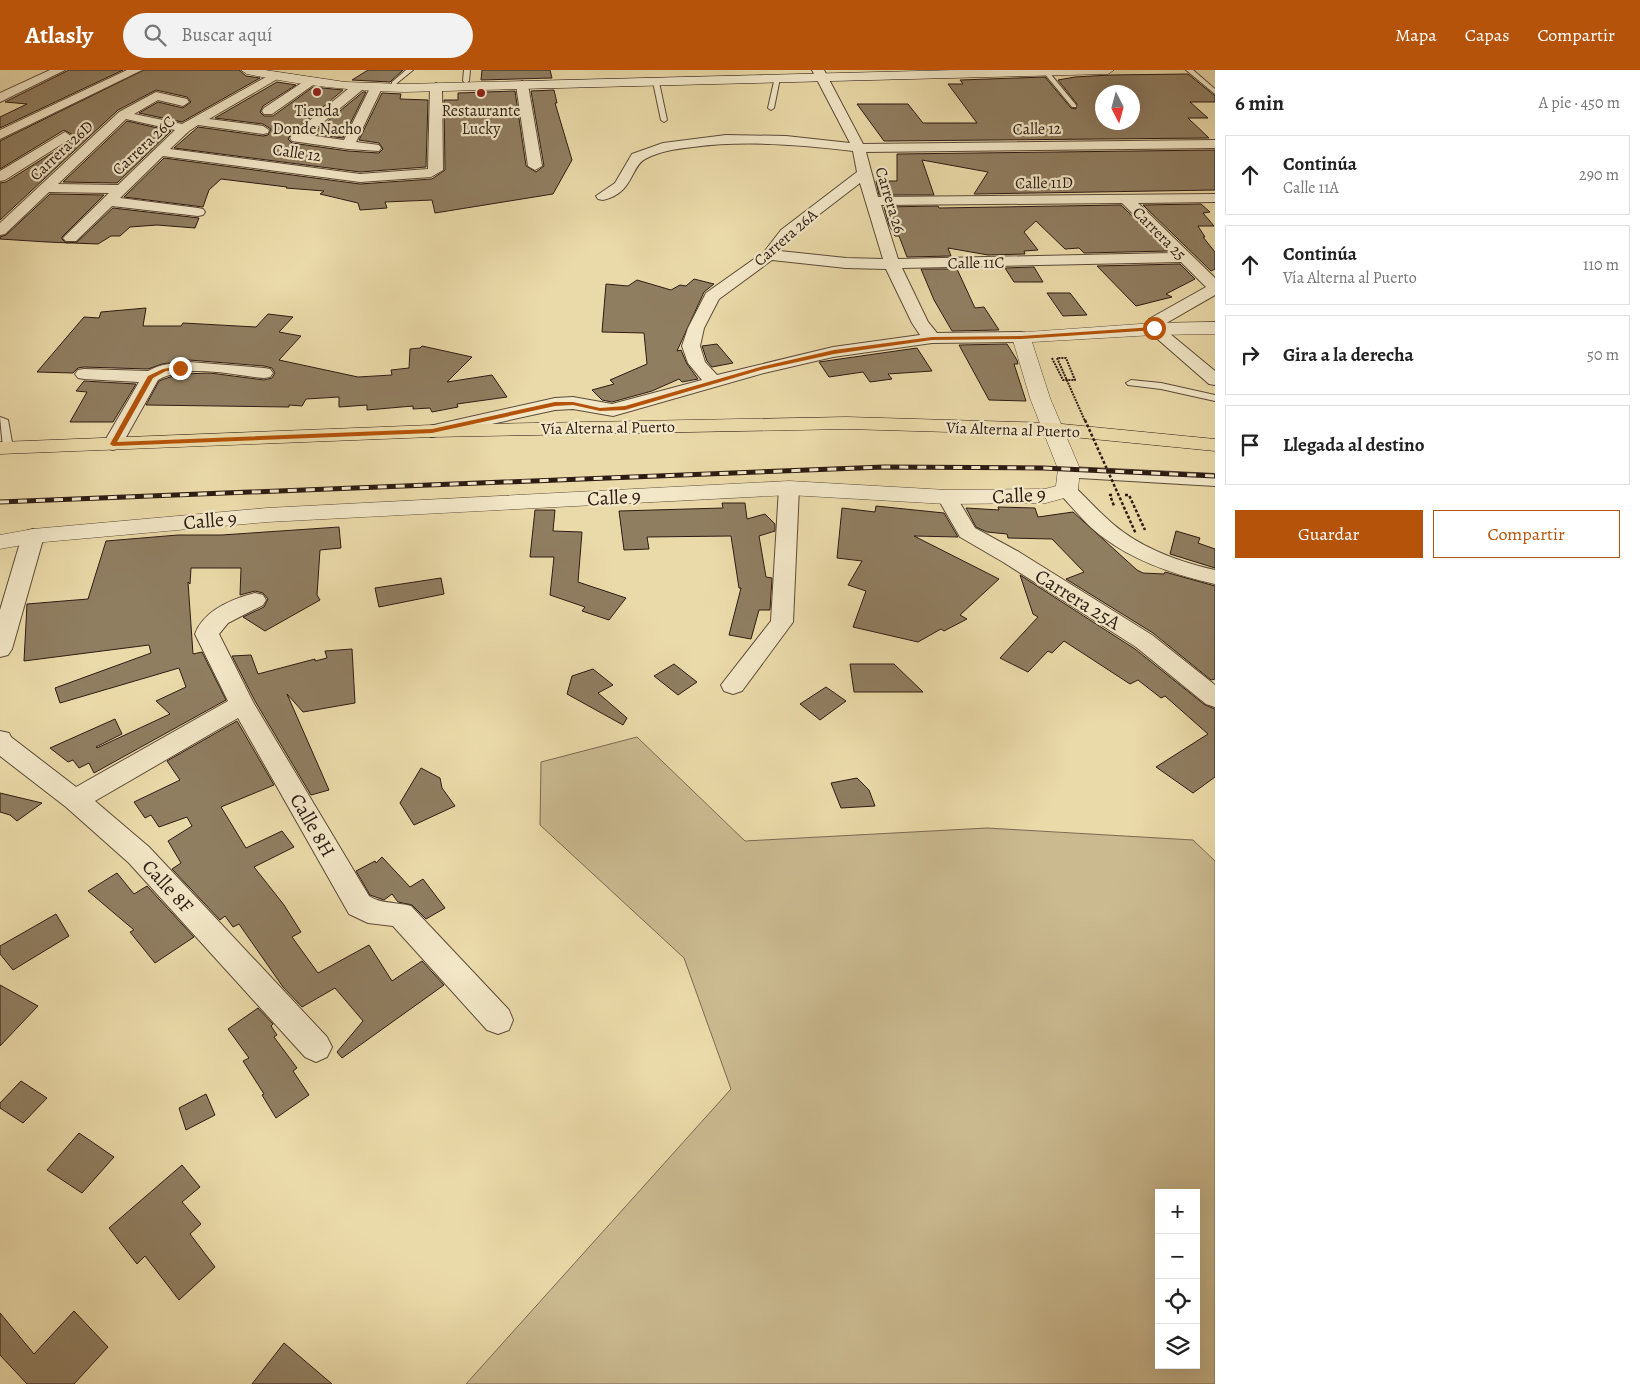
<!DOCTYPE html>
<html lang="es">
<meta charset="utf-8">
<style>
body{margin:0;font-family:Alegreya,serif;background:#f2f2f2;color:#222}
.controls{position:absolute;right:15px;bottom:15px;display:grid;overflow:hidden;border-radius:0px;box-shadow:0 5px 20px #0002}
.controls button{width:45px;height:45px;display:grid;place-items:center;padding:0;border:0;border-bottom:1px solid #e0e0e0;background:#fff;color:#222;font:25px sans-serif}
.compass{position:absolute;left:1095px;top:15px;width:45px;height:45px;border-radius:50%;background:#fff;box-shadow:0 5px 20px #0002;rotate:174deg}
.stop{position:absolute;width:15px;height:15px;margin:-11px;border:4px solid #b45309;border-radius:50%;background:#fff}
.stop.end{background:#b45309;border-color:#fff;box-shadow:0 1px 5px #0008}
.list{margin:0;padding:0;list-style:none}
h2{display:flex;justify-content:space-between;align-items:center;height:65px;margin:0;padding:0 20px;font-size:21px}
h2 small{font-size:16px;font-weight:400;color:#767676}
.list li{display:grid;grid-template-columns:32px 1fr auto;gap:15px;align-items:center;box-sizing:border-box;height:80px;margin:0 10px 10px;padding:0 10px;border:1px solid #e0e0e0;border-radius:0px}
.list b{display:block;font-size:19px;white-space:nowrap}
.list p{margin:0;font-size:16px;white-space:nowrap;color:#767676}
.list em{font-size:16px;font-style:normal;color:#767676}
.actions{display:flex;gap:10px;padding:15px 20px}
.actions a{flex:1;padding:11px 0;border:1px solid #b45309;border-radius:0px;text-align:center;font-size:18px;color:#b45309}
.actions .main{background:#b45309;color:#fff}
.icon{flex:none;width:28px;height:28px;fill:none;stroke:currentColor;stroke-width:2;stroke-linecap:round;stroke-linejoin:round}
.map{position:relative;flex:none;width:1215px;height:1314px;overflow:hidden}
header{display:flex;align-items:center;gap:30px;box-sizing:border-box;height:70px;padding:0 25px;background:#b45309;color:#fff}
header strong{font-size:24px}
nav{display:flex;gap:28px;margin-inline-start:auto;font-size:18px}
.search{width:350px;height:45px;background:#f2f2f2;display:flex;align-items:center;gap:12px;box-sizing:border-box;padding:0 18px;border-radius:28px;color:#767676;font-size:19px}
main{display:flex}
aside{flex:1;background:#fff}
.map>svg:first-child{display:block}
</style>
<header>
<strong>Atlasly</strong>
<div class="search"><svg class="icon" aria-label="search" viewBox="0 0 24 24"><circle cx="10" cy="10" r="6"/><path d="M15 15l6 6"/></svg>Buscar aquí</div>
<nav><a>Mapa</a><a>Capas</a><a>Compartir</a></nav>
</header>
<main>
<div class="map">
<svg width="1215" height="1314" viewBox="0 0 1215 1314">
<rect width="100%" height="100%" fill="#ebdaa9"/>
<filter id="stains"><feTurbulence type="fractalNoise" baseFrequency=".004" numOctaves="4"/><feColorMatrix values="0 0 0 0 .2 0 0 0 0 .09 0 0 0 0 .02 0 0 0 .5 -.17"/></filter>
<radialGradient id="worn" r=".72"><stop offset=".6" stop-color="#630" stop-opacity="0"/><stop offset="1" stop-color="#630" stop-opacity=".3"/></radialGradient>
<path fill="#cbba90" stroke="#7c6a52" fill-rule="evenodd" d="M637,667l108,104 242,-13 206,12 22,21v523h-749l265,-295 -47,-131 -144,-133 1,-63zM1159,1123h37v172h-37z"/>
<g fill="#907e61" stroke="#2d1b13" fill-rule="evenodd">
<polygon points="69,0 123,0 0,58 0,47 27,34 5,32"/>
<polygon points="144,0 239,0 246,6 260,8 182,52 139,43 158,32 183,38 191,32 187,27 156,20 118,40 0,150 0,113 6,112 71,71 73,65 64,60 0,99 0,71"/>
<polygon points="368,0 403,0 390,12 352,10"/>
<polygon points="482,0 550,0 552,8 481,10"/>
<path d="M1188,4l27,22v6h-25l18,16h-20l21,20 -325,3 -27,-37h51l15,19h54l-29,-39h15l-3,-4 85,-3 26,31 5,1 1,-5 -19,-24 17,-3 35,-2zM1102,22h30v30h-30z"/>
<polygon points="277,12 296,15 263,36 260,42 264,46 273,46 313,17 343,20 291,64 288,69 292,73 348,81 379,83 383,79 379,73 359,70 382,23 401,24 400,29 428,30 426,97 360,102 174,78 198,57 263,66 268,65 271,59 263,54 215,48"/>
<polygon points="554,20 557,33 555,33 572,90 553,124 435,143 432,130 385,132 387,138 360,140 358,133 320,124 324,121 286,118 287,117 221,109 209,120 203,137 124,127 164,88 360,114 432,109 445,100 444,30 458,30 458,23 515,21 526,96 536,102 544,96 531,21"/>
<polygon points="363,22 366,22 343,68 312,64"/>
<polygon points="127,51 171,61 117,113 63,112"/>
<polygon points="1215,80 1215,120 974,124 988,102 922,90 934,125 879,125 876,111 897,111 897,84"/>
<polygon points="50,124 104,125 62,167 62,169 66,173 77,172 113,138 199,148 195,158 157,155 130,157 120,166 111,166 98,174 47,172 0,169 0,167 6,165"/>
<polygon points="1201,134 1210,142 1203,143 1214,156 1198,156 1205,167 1203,167 1215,182 1215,199 1211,201 1143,135"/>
<polygon points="1121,135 1168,181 1084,183 1079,178 1065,179 1036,151 1024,162 1038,180 1024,181 1025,184 988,185 948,178 951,186 907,187 899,166 895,166 889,155 884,137 938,136 939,138"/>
<polygon points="1180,194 1195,209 1166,224 1172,227 1136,236 1097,196"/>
<polygon points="1034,197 1043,212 1014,212 1005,198"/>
<polygon points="921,199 957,199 975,238 984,237 999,260 952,261 934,230"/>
<polygon points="694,209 714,214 704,222 677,281 681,280 687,294 698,309 682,312 679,309 652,321 612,332 602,330 592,320 614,314 610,310 647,294 644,263 602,262 606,214 628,216 637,210 671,220 680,215 686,216"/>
<polygon points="1047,223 1070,223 1087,245 1063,246"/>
<polygon points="146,238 143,256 181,256 183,253 256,257 268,244 293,247 279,262 301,266 279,290 358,307 392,305 391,300 409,298 410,279 420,278 422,276 472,287 447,312 492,305 507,327 457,334 458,337 432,342 430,338 413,339 413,336 367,340 367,335 339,337 339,327 306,329 302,336 289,335 289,337 146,335 159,311 170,307 183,304 210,303 264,310 272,308 275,303 272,298 264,296 189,290 162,294 148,299 84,297 78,298 73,303 37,302 84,247 99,248 101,242"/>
<polygon points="717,274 733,293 712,297 707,291 702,276"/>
<polygon points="1007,274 1017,290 1018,294 1014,294 1026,331 989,330 959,275"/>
<polygon points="917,278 932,301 888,304 892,309 870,312 863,302 829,307 819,292"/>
<polygon points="84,311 136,314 113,352 70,352 87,322 76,321"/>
<polygon points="722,433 745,433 747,449 765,444 775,454 775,461 759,466 766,507 772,508 770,540 759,540 751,569 729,565 741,518 739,518 731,466 647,467 649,479 624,480 619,441 723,438"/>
<polygon points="876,436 944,443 958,467 914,466 999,509 960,545 967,549 944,561 941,559 918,572 853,557 866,521 848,515 862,491 837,488 842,438 875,442"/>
<polygon points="998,437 1035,438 1038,447 1073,442 1137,500 1143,503 1164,504 1165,502 1215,516 1215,609 1211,610 1153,563 1066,509 1084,502 1052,469 1008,468 1007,464 987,462 976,457 966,438 999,440"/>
<polygon points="535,440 555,440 553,461 582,462 578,512 626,528 609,550 582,541 585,537 550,525 554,487 530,487"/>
<polygon points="339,457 341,478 320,480 317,525 320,530 265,561 243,547 264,537 268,529 263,523 255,521 240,525 241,498 191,498 190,514 188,512 193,584 202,582 226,630 94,703 89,693 79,698 73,690 68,692 50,678 115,649 122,664 96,677 97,678 170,644 156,631 186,617 179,598 60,633 55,618 151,583 149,575 24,591 27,534 88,529 106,471 178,465 222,465"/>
<polygon points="1176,461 1200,468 1198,473 1215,479 1215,498 1170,484"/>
<polygon points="1020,505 1135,579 1205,635 1215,639 1215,707 1193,723 1156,697 1208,664 1165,626 1161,628 1138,610 1130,614 1064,571 1052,583 1048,581 1028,602 1000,588 1038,547 1033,544"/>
<polygon points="441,508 444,524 379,537 375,518"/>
<polygon points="352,579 355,633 303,642 287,624 329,720 311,725 255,631 232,586 251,585 258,604 315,589 315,591 327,588 325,581"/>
<polygon points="674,594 697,612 678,625 654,606"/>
<polygon points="850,594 894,594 923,622 854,622"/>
<polygon points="593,599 613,615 598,623 627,648 623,655 567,624 572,606"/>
<polygon points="826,617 846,631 820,650 800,634"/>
<polygon points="237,651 274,715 221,737 246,778 282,761 294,777 254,797 284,835 301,862 292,867 318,903 369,875 392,911 422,891 444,915 342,988 337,982 363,951 335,918 302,937 283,917 239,854 233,857 225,846 220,850 172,799 181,793 168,771 192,756 187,747 159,757 151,745 145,748 134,732 180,710 167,691"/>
<polygon points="421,698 440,708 442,718 455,736 414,755 400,733"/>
<polygon points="857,708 869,720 875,736 841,738 831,713"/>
<polygon points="0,723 42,733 17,751 10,745 0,742"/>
<polygon points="382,787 410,817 423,809 445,838 426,849 412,835 398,832 392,824 384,830 370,825 356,801 375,791 376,793"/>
<polygon points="117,803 134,824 147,816 194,867 155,893 130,862 134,860 88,821"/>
<polygon points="56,844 69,866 13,900 0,884 0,876"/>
<polygon points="0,915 38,936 0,976"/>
<polygon points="258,938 273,954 271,956 277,965 274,967 297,998 293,1001 309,1025 276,1048 262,1025 264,1024 243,991 249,988 228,959"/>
<polygon points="21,1011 47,1028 23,1053 0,1038 0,1033"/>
<polygon points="206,1024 215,1045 186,1060 179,1038"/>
<polygon points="79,1063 114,1087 82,1123 47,1100"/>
<polygon points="182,1095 200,1117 182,1132 201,1154 190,1164 215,1197 179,1230 145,1186 137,1194 109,1158"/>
<polygon points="74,1241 108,1277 74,1314 27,1314 0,1285 0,1243 34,1284"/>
<polygon points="284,1273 332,1314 252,1314"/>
</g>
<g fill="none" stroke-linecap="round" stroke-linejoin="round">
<g stroke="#5c4b38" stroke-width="2">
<g id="service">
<polygon points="406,0 413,0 396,14 392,14 392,12"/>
<polygon points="464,0 470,0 469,11 466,13 463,11"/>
<polygon points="1186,0 1193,0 1215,19 1215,24"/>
<polygon points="1044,1 1048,1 1076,35 1076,37 1072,37 1044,3"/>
<polygon points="775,7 780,8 774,38 771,40 768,38"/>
<polygon points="656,10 659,12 667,50 664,52 661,50 653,12"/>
<polygon points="1131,310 1161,313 1215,325 1215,331 1161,319 1128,315 1126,313"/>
<polygon points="0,347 8,350 13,378 11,380 5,380 3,378"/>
</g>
</g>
<g stroke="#5c4b38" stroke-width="2">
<g id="minor">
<polygon points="50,0 65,0 0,32 0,23"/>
<polygon points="127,0 142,0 0,69 0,60"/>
<path d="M812,0h12l39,74 352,-4v8l-349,4 12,45 337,-3v8l-77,1 77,75v17l-52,30v3l52,43v14l-6,-1 -63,-55 3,-10 57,-32 -25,-25 -279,6 26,54 9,11 84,-1 6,1 3,4 -3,4 -6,1 -89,1 -99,14 -69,16 -151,43 -40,-7 -18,1 -123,27 -7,-2 -2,-4 2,-4 130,-29 18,-1 39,7 90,-24 -14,-17 -6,-17 6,-18 18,-35 58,-41 17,-22 76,-58 -4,-21c-54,-6 -106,-11 -160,-4 -17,2 -33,4 -48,12 -15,8 -11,34 -42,41l-5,-1 -2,-3 19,-13 17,-29 31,-11 63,-8 60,1 64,7zM860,113l23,76 -37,-1 -66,-7 11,-15zM1122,133l50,50 -274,6 -17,-54zM772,190l74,8 40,1 26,54 8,12 -87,12 -116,28 -12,-13 -5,-16 4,-18 15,-29z"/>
<path d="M275,2l6,4 -2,2 -70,41 54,7 6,4 -1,3 -5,1 -65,-9 -9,6 -19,18 190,25 68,-5 2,-82 6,-4 6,4 1,83 -12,7 -71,5 -197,-26 -43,42 78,10 5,1 2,3 -2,3 -5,1 -86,-10 -36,35h-10l-3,-3 3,-3 43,-42 -60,-1 -44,42 -5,1v-12l119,-111 37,-20 31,7 2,3 -6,4 -25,-6 -24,14 48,10zM126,49l49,11 -57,55 -60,-1z"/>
<polygon points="309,8 315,12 313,15 272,44 264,44 262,41 264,38"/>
<polygon points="522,11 528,15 542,96 535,100 528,96 516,15"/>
<polygon points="358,13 362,14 364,17 362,20 308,65 344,70 370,18 376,14 382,18 356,72 379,75 381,78 379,81 348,79 292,71 290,68 292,65 354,14"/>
<polygon points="65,62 71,66 70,69 5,110 0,111 0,101"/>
<path d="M189,292l75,6 6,1 3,4 -3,4 -6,1c-33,-3 -76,-15 -106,2l-38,68 -7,2 -7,-2 -3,-4 36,-62 -55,-3 -6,-1 -3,-4 3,-4 6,-1 64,2c12,-7 26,-8 41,-9z"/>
<polygon points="1069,397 1215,404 1215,416 1062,407 1059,403 1062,399"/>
<polygon points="789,412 796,414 799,418 793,552 742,621 733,624 724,621 721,615 771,551 779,418 782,414"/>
<path d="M1067,414l7,2c13,13 25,26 39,38 28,24 66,38 102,46v14c-39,-9 -79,-22 -111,-46 -17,-12 -30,-29 -44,-44l-3,-4 3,-4z"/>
<polygon points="947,421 954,423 975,458 1019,482 1152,565 1215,615 1215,637 1206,634 1136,577 1003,492 960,467 937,427 940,423"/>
<polygon points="33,459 40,461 44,466 12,579 8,585 0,587 0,540 22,466 26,461"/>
<path d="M255,523l8,2 3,5 -3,5 -35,18 -9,11 34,68 116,194c11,8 29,6 42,10l98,104 4,10 -4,10 -11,4 -11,-4 -94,-104 -25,-3 -19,-9 -111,-196 -143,83 54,46 178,190 5,10 -5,10 -11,5 -11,-5 -176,-194 -63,-56 -66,-51v-25l9,2 2,4 65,50 152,-86 -33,-67c9,-24 37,-35 60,-41z"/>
</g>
</g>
<g stroke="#5c4b38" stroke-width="1">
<polygon id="tertiary" points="1215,252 1215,264 1154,265 1032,272 1050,328 1080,399 1078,420 1075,425 1046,433 947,434 789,425 267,452 33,473 0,479 0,465 33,459 267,438 789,411 947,420 1045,419 1056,416 1058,399 1030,328 1012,267 1014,263 1154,253"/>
</g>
<g stroke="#2d1b13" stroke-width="1">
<path id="secondary" d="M241,0h24l80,12 60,2 552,-14h157l-6,4 -703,18c-54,-1 -106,-7 -158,-18z"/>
</g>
<g stroke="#2d1b13" stroke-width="1">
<polygon id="primary" points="847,347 1052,353 1215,369 1215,381 1052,365 847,359 432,367 0,384 0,372 432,355"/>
</g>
<polyline stroke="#2d1b13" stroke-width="2" stroke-dasharray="2 1" stroke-linecap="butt" points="1052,288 1063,310 1075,310 1066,288 1057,288"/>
<g stroke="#2d1b13" stroke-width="2.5" stroke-dasharray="3 2" stroke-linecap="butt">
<polyline points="1112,425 1110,425 1114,436"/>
<polyline points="1125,425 1129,425 1145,460"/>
</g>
<use href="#service" fill="#f2e7c7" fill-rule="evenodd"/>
<use href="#minor" fill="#f2e7c7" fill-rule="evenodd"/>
<use href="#tertiary" fill="#f2e7c7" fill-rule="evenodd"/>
<use href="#secondary" fill="#f2e7c7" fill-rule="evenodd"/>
<use href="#primary" fill="#ebdaa9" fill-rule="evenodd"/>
<g stroke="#2d1b13" stroke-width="5">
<polyline id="rail" points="0,432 884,397 1043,398 1215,406"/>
</g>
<use href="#rail" stroke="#f2e7c7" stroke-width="3" stroke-dasharray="9" stroke-linecap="butt"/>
<polyline stroke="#2d1b13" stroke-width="2" stroke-dasharray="2 1" stroke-linecap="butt" points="1057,288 1085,351"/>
<polyline stroke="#2d1b13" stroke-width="2.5" stroke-dasharray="3 2" stroke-linecap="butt" points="1085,350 1136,464"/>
</g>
<polygon fill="#b45309" points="1154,257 1156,260 1021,269 932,270 834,284 761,300 625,340 600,341 573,335 555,336 432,363 113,376 110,374 148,306 163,299 180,296 182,299 166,301 153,308 117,372 432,359 555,332 573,332 600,338 625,336 760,297 834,280 932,267 1021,266"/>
<g fill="#8f2418" stroke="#f2e7c7" stroke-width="2">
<circle cx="317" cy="22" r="5"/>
<circle cx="481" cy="23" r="5"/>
</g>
<g text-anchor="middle" stroke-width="4.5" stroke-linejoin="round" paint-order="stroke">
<g font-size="16" fill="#2d1b13" stroke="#f2e7c7">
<text x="317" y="46">Tienda<tspan x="317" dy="18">Donde Nacho</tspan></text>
<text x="481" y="46">Restaurante<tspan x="481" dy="18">Lucky</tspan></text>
</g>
<g font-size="16" fill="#2d1b13" stroke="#f2e7c7">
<text transform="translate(1037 58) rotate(-1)" y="6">Calle 12</text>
<text transform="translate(143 75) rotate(-43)" y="6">Carrera 26C</text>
<text transform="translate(61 80) rotate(-43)" y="6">Carrera 26D</text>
<text transform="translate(297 82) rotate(8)" y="6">Calle 12</text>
<text transform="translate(1044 112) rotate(-1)" y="6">Calle 11D</text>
<text transform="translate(891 130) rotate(73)" y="6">Carrera 26</text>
<text transform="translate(1160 163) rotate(45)" y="6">Carrera 25</text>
<text transform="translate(785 167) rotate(-41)" y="6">Carrera 26A</text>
<text transform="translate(976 192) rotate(-1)" y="6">Calle 11C</text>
<text transform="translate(608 357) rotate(-1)" y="6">Vía Alterna al Puerto</text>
<text transform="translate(1013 359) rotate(2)" y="6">Vía Alterna al Puerto</text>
</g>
<g font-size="20" fill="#2d1b13" stroke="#f2e7c7">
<text transform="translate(1019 425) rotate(-3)" y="7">Calle 9</text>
<text transform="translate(614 427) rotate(-3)" y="7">Calle 9</text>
<text transform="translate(210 450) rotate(-5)" y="7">Calle 9</text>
<text transform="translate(1078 529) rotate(32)" y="7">Carrera 25A</text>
<text transform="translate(313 755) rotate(60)" y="7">Calle 8H</text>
<text transform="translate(168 816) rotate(47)" y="7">Calle 8F</text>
</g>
</g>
<rect width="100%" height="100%" filter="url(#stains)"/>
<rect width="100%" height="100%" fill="url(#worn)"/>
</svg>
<div class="controls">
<button>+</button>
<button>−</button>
<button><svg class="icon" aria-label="locate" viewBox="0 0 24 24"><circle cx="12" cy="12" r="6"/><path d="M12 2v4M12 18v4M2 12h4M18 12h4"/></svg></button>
<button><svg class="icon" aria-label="layers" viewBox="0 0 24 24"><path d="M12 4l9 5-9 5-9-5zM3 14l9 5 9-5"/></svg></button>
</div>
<svg class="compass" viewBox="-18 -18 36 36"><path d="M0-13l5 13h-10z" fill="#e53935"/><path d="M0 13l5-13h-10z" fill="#767676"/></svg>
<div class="stop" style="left:1154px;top:258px"></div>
<div class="stop end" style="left:180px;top:298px"></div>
</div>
<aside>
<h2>6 min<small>A pie · 450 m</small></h2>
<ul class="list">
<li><svg class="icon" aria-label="ahead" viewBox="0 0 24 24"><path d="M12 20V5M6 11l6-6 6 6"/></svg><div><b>Continúa</b><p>Calle 11A</p></div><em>290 m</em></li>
<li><svg class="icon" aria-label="ahead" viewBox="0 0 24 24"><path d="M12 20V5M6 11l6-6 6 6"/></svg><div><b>Continúa</b><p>Vía Alterna al Puerto</p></div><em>110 m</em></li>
<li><svg class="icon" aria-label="right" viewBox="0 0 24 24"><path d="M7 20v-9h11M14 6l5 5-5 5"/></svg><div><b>Gira a la derecha</b></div><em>50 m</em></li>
<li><svg class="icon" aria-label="arrive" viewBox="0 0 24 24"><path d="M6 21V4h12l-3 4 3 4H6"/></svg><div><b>Llegada al destino</b></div></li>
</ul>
<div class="actions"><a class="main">Guardar</a><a>Compartir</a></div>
</aside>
</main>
